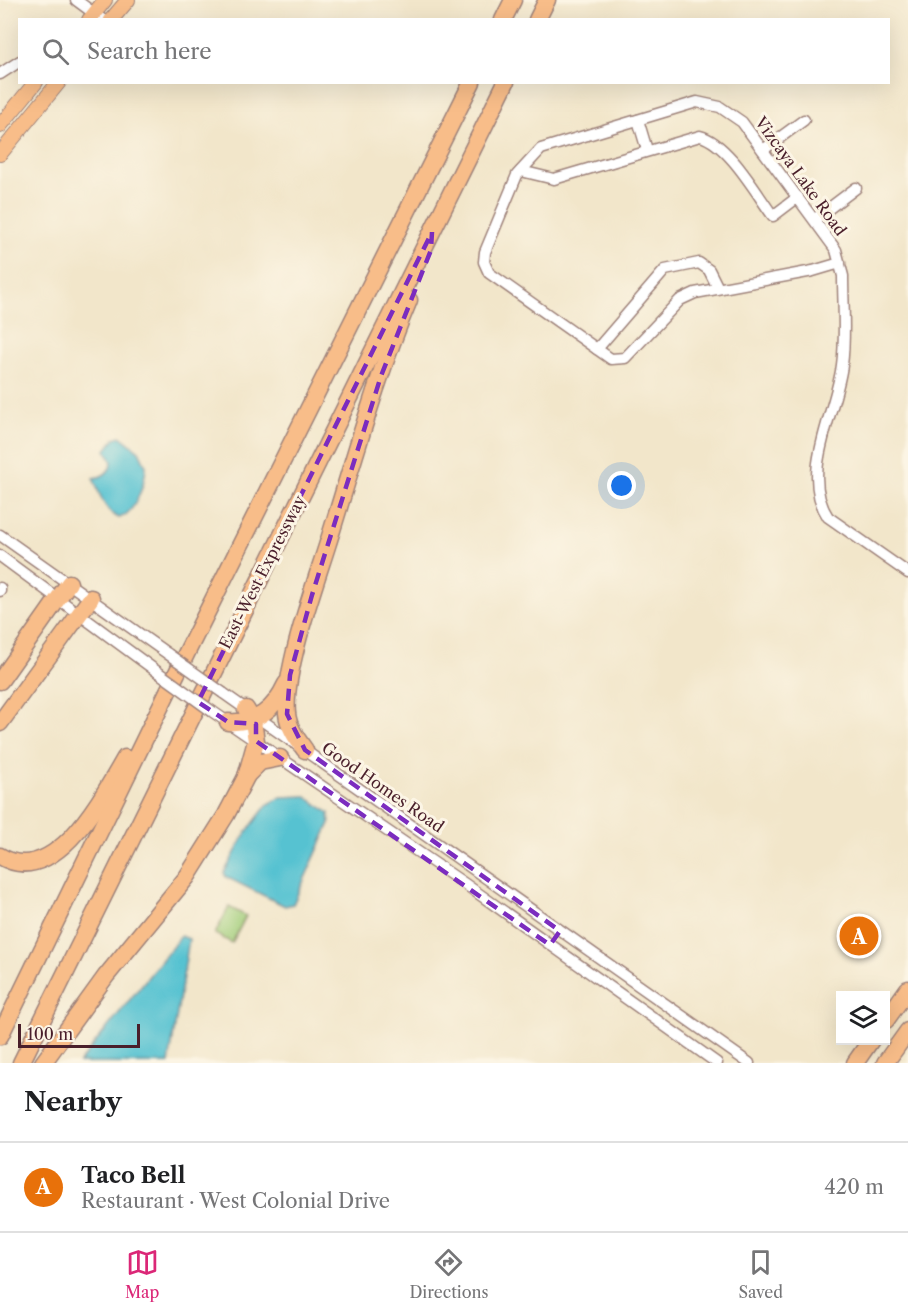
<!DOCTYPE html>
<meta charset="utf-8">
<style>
body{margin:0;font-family:"Libre Caslon Text",serif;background:#f6f6f6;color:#202124}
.controls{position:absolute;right:18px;bottom:18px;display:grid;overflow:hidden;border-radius:0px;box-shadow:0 6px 24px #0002}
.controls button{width:54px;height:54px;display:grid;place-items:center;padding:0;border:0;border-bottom:2px solid #e0e0e0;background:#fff;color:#202124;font:30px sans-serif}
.scale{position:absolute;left:18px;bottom:15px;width:122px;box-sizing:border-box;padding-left:6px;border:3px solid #4a1f2b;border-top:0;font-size:16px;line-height:21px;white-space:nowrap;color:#4a1f2b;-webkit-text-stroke:4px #fcf5e5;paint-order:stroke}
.you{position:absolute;left:622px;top:486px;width:21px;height:21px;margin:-15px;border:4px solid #fff;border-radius:50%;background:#1a73e8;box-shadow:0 0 0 9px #1a73e833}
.badge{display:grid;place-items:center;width:39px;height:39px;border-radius:50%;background:#db2777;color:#fff;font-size:20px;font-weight:700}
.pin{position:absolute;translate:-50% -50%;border:3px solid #fff;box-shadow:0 2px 6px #0006}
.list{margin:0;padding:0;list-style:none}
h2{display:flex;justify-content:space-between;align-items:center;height:78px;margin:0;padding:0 24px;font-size:26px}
h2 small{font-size:20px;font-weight:400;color:#757577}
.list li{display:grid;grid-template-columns:39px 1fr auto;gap:18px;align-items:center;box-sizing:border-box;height:90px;padding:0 24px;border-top:2px solid #e0e0e0}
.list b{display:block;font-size:22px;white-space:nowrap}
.list p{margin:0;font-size:20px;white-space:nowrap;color:#757577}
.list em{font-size:20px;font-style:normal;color:#757577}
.icon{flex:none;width:33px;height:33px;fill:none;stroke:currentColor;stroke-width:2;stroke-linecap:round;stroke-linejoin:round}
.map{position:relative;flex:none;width:908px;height:1063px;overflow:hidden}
.search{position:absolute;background:#fff;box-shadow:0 6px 24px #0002;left:18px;right:18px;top:18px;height:66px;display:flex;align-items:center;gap:15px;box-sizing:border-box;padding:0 21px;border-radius:0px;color:#757577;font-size:22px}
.sheet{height:168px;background:#fff}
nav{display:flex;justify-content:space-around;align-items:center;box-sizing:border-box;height:84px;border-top:2px solid #e0e0e0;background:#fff;font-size:16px;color:#757577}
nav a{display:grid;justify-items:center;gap:3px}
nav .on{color:#db2777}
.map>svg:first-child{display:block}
</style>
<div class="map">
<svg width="908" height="1063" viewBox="0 0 908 1063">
<rect width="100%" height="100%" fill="#fcf5e5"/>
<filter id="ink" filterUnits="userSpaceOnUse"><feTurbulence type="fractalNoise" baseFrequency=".0167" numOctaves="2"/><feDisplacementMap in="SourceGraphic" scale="12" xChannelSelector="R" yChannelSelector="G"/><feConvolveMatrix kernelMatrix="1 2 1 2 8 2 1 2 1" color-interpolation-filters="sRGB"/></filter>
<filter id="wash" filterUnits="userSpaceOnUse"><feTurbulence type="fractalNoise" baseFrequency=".008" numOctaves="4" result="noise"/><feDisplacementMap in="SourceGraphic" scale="24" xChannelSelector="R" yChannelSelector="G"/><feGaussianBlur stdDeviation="1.35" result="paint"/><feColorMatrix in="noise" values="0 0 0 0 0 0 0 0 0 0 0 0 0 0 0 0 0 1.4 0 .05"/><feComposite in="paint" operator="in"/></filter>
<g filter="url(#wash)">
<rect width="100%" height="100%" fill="#f2e6ca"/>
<polygon fill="#a2cd7a" stroke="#767652" stroke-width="1.5" points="229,907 246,916 232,943 215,934"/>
<g fill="#56c2d1" stroke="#50707e" stroke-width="1.5">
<path d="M120,436l19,15 7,15c-1,17 -10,47 -27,52 -15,-6 -20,-27 -26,-40 11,-1 17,-6 19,-16l-6,-12 9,-12z"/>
<polygon points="305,796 329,813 330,823 293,904 285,906 226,877 224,873 246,833 267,805 281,797"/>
<polygon points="181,936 189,939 169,1063 79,1063"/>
</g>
</g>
<g filter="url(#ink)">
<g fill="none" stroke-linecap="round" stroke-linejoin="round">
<g stroke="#9e827a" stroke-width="13">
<g id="minor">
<polyline points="76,0 103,20"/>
<polyline points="0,74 20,61"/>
<polyline points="638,120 647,150"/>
<polyline points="763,150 804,120"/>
<path d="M521,171l33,8 146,-43c28,7 56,57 73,80l25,-19"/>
<polyline points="815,219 856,188"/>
<path d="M840,263l-27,8 -118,22 -15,7 -55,58 -14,1 -122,-86 -5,-11 1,-10 32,-77 24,-26 156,-47 23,5 22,15 94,128 7,26c0,29 3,60 -1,89 -6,48 -43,108 -14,152l80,56"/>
<polyline points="597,349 665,270 699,263 709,270 718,288"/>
<polyline points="0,535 168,654"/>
<polyline points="0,556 159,673"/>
<polyline points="0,588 0,591"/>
<polyline points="223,693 749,1063"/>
<polyline points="213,712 465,884 717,1063"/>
</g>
</g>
<g stroke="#9e827a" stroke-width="16">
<g id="major">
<polyline points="89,20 105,0"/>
<polyline points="111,20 128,0"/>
<polyline points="0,126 36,82"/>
<polyline points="0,154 59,82"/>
</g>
</g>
<g stroke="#9e827a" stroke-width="19">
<g id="highway">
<polyline points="503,20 513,0"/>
<polyline points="537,20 547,0"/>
<polyline points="0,681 69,583"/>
<path d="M228,722c29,2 46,-12 58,-38"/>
<polyline points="0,723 91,598"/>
<path d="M305,750c-8,-11 -17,-23 -18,-37 -4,-40 27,-126 40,-167 26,-82 48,-166 82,-246"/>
<polyline points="246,776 260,762 280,758"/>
<path d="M0,856c55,34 104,-62 125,-98"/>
<polyline points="886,1020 908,989"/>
<polyline points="0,1036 189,648 472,82"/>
<polyline points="21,1063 506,82"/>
<polyline points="43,1063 106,976 187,877 226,815 246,777 256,741 253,721 246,709"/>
<polyline points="855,1063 871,1040"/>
<polyline points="885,1063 908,1031"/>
</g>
</g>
<use href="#minor" stroke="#fff" stroke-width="10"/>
<use href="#major" stroke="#f8bd89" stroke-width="14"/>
<use href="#highway" stroke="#f8bd89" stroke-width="16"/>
<g stroke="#9e827a" stroke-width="13" stroke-linecap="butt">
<g id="minor-bridge">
<polyline points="168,654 223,693"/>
<polyline points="159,673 213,712"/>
</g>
</g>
<use href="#minor-bridge" stroke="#fff" stroke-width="10"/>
</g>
</g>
<path fill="none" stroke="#7b2cbf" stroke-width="4.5" stroke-dasharray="12 8" stroke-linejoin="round" d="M432,232l-1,18 -50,126 -69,219 -22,80 -3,39 18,36 255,181 -10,14 -294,-204v-17l-28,-2 -30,-20z"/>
<g text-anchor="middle" stroke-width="6" stroke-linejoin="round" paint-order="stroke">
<g font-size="16" fill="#4a1f2b" stroke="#fcf5e5">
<text transform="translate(801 176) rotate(54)" y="6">Vizcaya Lake Road</text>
<text transform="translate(262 572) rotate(-63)" y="6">East-West Expressway</text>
<text transform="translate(383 787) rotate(35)" y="6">Good Homes Road</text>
</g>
</g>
</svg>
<div class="controls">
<button><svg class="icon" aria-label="layers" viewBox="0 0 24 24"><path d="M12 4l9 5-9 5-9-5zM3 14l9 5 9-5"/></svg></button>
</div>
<div class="scale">100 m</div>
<div class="you"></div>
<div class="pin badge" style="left:859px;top:936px;background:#e8710a">A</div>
<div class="search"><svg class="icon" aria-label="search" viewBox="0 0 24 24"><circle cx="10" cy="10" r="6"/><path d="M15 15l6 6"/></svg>Search here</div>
</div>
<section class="sheet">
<h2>Nearby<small></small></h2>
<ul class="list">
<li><span class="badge" style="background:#e8710a">A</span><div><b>Taco Bell</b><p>Restaurant · West Colonial Drive</p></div><em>420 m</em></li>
</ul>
</section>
<nav>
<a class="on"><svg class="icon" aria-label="map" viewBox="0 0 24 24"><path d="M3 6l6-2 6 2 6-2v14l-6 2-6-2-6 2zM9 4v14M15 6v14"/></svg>Map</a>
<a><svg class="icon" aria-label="directions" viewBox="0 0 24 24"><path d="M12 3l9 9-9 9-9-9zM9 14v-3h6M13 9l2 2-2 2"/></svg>Directions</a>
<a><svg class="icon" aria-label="saved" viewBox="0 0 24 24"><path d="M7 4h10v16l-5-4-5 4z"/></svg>Saved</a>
</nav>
